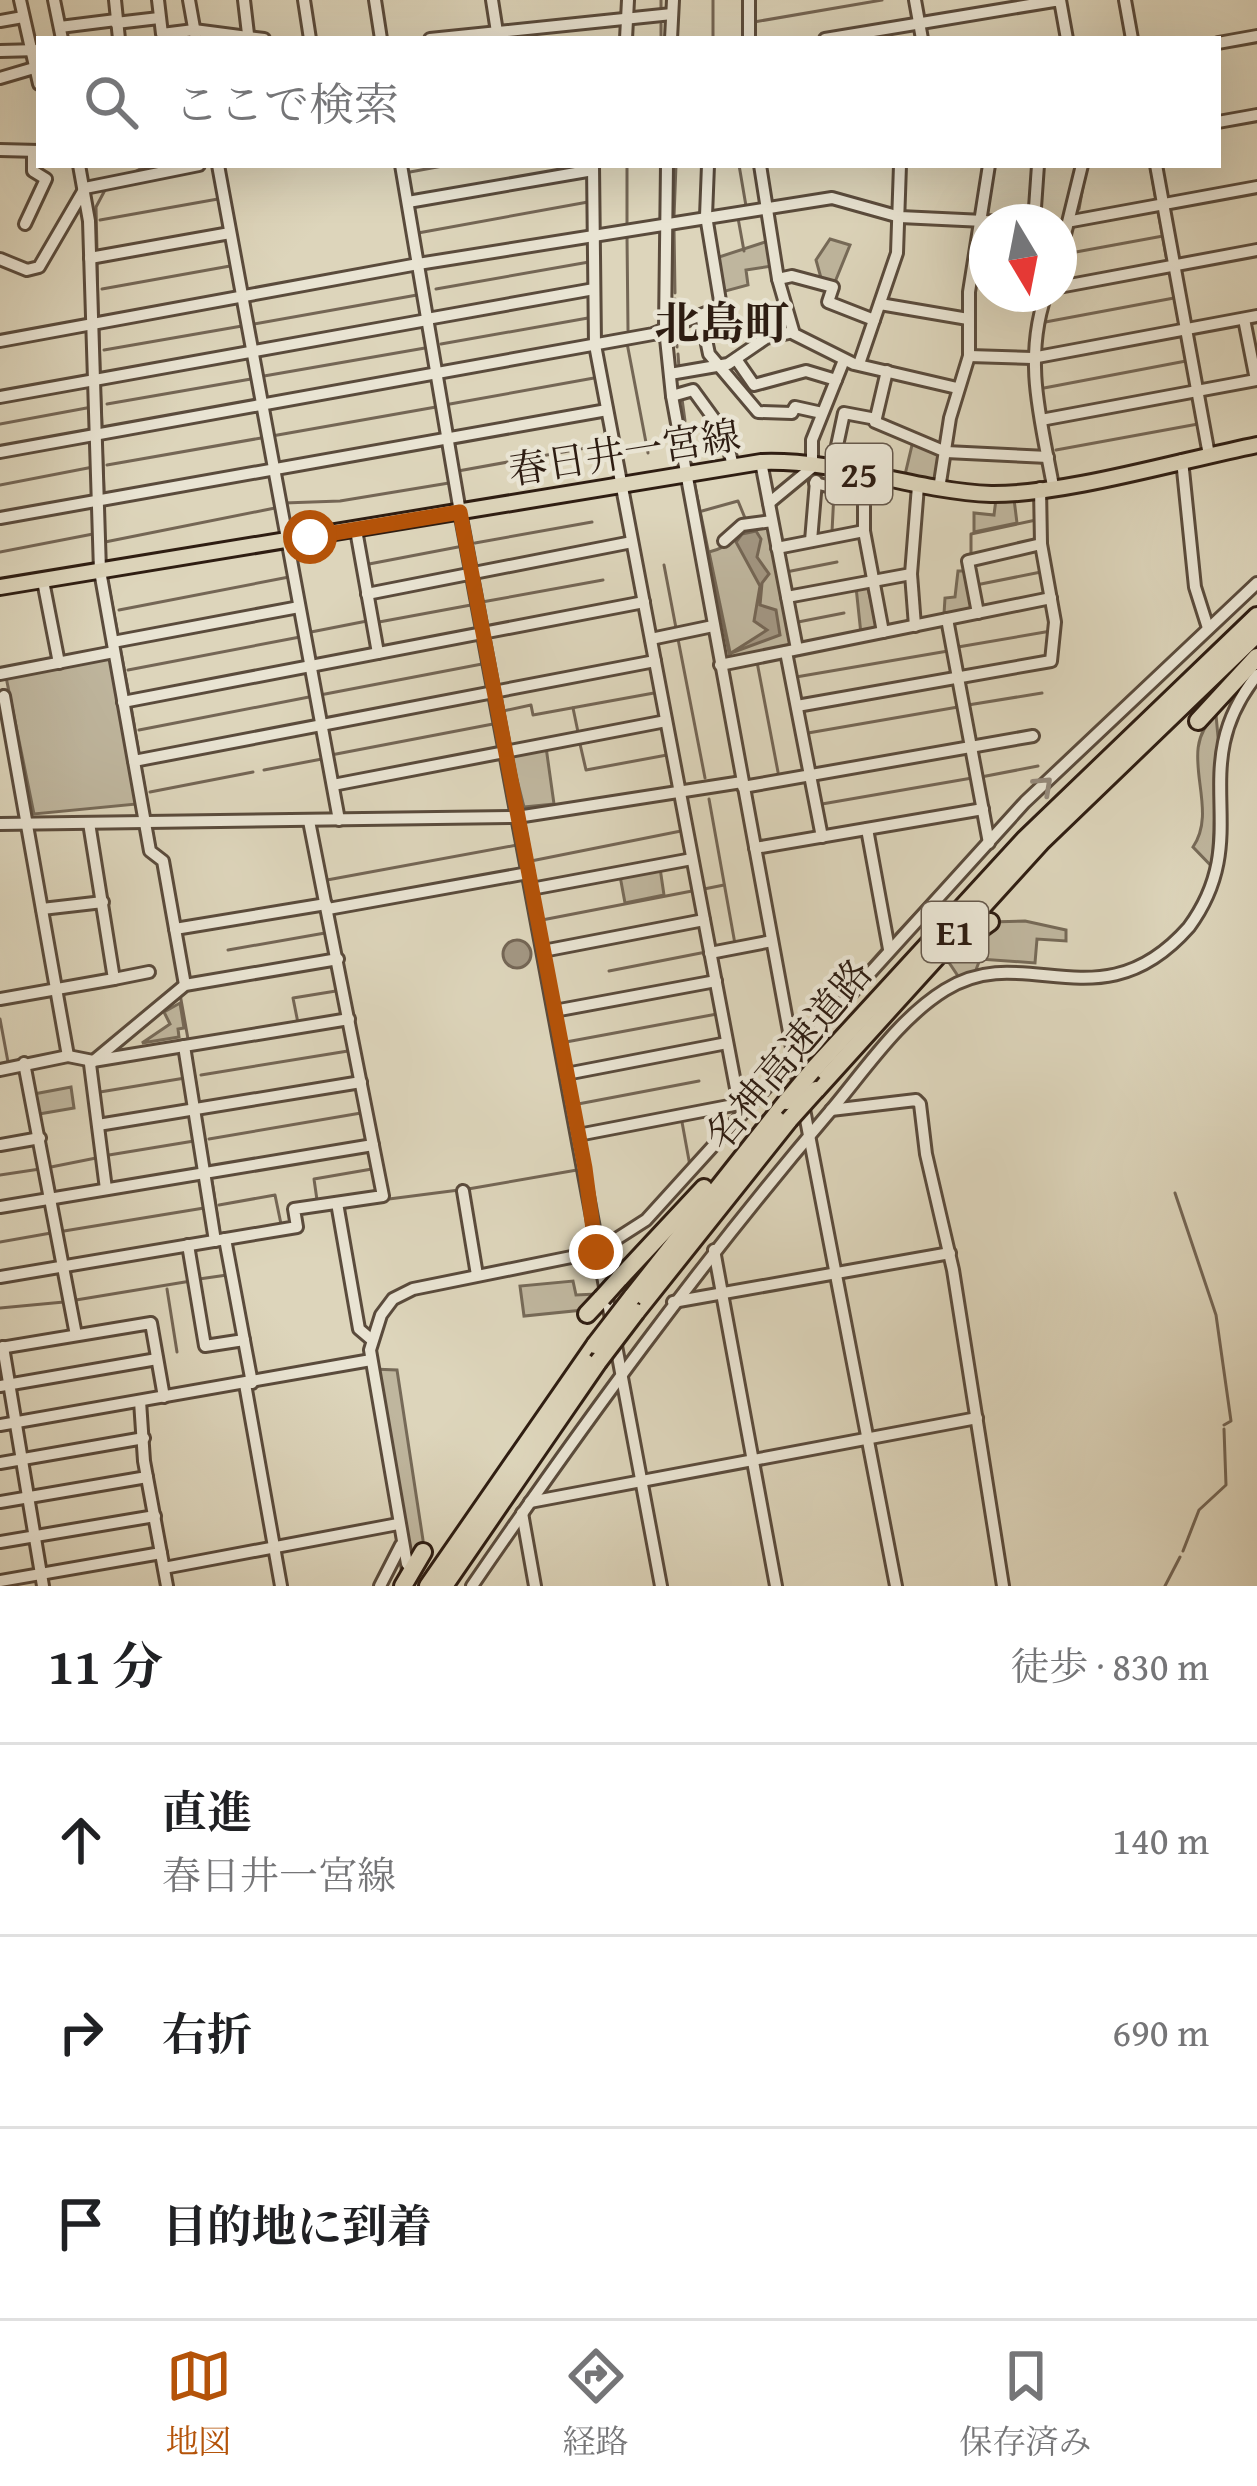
<!DOCTYPE html>
<html lang="ja">
<meta charset="utf-8">
<style>
body{margin:0;font-family:"Gentium Book Plus","Noto Serif JP",serif;background:#f6f6f6;color:#202124}
.compass{position:absolute;left:969px;top:204px;width:108px;height:108px;border-radius:50%;background:#fff;box-shadow:0 12px 48px #0002;rotate:170deg}
.stop{position:absolute;width:36px;height:36px;margin:-27px;border:9px solid #b45309;border-radius:50%;background:#fff}
.stop.end{background:#b45309;border-color:#fff;box-shadow:0 3px 12px #0008}
.list{margin:0;padding:0;list-style:none}
h2{display:flex;justify-content:space-between;align-items:center;height:156px;margin:0;padding:0 48px;font-size:51px}
h2 small{font-size:39px;font-weight:400;color:#757577}
.list li{display:grid;grid-template-columns:78px 1fr auto;gap:36px;align-items:center;box-sizing:border-box;height:192px;padding:0 48px;border-top:3px solid #e0e0e0}
.list b{display:block;font-size:45px;white-space:nowrap}
.list p{margin:0;font-size:39px;white-space:nowrap;color:#757577}
.list em{font-size:39px;font-style:normal;color:#757577}
.icon{flex:none;width:66px;height:66px;fill:none;stroke:currentColor;stroke-width:2;stroke-linecap:round;stroke-linejoin:round}
.map{position:relative;flex:none;width:1257px;height:1586px;overflow:hidden}
.search{position:absolute;background:#fff;box-shadow:0 12px 48px #0002;left:36px;right:36px;top:36px;height:132px;display:flex;align-items:center;gap:30px;box-sizing:border-box;padding:0 42px;border-radius:0px;color:#757577;font-size:45px}
.sheet{height:732px;background:#fff}
nav{display:flex;justify-content:space-around;align-items:center;box-sizing:border-box;height:168px;border-top:3px solid #e0e0e0;background:#fff;font-size:33px;color:#757577}
nav a{display:grid;justify-items:center;gap:6px}
nav .on{color:#b45309}
.map>svg:first-child{display:block}
</style>
<div class="map">
<svg width="1257" height="1586" viewBox="0 0 1257 1586">
<rect width="100%" height="100%" fill="#ddd5bb"/>
<filter id="stains"><feTurbulence type="fractalNoise" baseFrequency=".00167" numOctaves="4"/><feColorMatrix values="0 0 0 0 .2 0 0 0 0 .09 0 0 0 0 .02 0 0 0 .5 -.17"/></filter>
<radialGradient id="worn" r=".72"><stop offset=".6" stop-color="#630" stop-opacity="0"/><stop offset="1" stop-color="#630" stop-opacity=".3"/></radialGradient>
<g fill="#bfb69e" stroke="#766a58" stroke-width="3">
<polygon points="830,239 850,245 835,282 821,278 816,260"/>
<polygon points="768,241 772,266 746,270 748,285 722,292 716,258"/>
<polygon points="913,441 942,451 937,484 904,479"/>
<polygon points="996,499 1014,499 1017,523 974,532 974,513 994,515"/>
<path d="M770,523l23,122 -62,12 -22,-105c24,-5 31,-24 61,-29z"/>
<polygon points="958,571 966,571 973,609 944,614 945,598 955,597"/>
<polygon points="867,585 878,629 861,634 856,587"/>
<polygon points="111,657 137,804 34,814 6,677"/>
<path d="M1216,715l10,108 -7,51 -26,-27c28,-41 -19,-97 23,-132z"/>
<polygon points="546,747 554,804 524,807 511,756"/>
<polygon points="660,868 664,895 625,903 620,876"/>
<polygon points="1025,921 1066,930 1066,941 1037,939 1035,963 980,959 973,978 962,982 944,955 990,922"/>
<polygon points="180,1003 184,1028 178,1029 179,1037 142,1043 170,1024 164,1012"/>
<polygon points="71,1087 74,1108 39,1114 34,1094"/>
<polygon points="573,1281 576,1295 598,1294 583,1310 524,1316 520,1286"/>
<polygon points="372,1369 397,1370 423,1540 423,1552 401,1586 401,1545"/>
</g>
<g fill="#a29682" stroke="#746655" stroke-width="3">
<polygon points="756,531 761,539 757,557 769,574 762,583 760,605 776,610 780,635 731,653 767,630 754,621 760,586 736,542 742,534"/>
<circle cx="517" cy="954" r="14"/>
</g>
<g fill="none" stroke-linecap="round" stroke-linejoin="round">
<g stroke="#746655" stroke-width="3">
<polyline points="910,0 912,15"/>
<polyline points="1119,0 1126,39"/>
<polyline points="661,9 661,0"/>
<polyline points="754,22 882,0"/>
<polyline points="661,39 661,24"/>
<polyline points="713,39 713,0"/>
<polyline points="627,165 627,224"/>
<polyline points="739,165 746,206"/>
<polyline points="1150,165 1151,172"/>
<polyline points="410,172 448,165"/>
<polyline points="133,173 147,165"/>
<polyline points="1152,177 1156,200"/>
<polyline points="1079,209 1086,170"/>
<polyline points="1158,211 1167,261"/>
<polyline points="674,217 676,165"/>
<polyline points="738,218 744,251"/>
<polyline points="100,220 218,199"/>
<polyline points="674,229 675,293"/>
<polyline points="627,236 628,330"/>
<polyline points="1067,247 1071,236"/>
<polyline points="97,251 96,207 105,190"/>
<polyline points="1065,254 1163,236"/>
<polyline points="422,257 418,233 588,202"/>
<polyline points="97,261 98,313"/>
<polyline points="425,273 431,312"/>
<polyline points="1170,273 1179,324"/>
<polyline points="102,289 230,266"/>
<polyline points="436,289 589,262"/>
<polyline points="675,299 675,317"/>
<polyline points="1040,323 1174,298"/>
<polyline points="254,324 417,295"/>
<polyline points="433,324 438,352"/>
<polyline points="99,328 100,372"/>
<polyline points="676,331 677,347"/>
<polyline points="1181,336 1191,385"/>
<polyline points="627,343 648,453"/>
<polyline points="441,344 588,318"/>
<polyline points="104,350 242,326"/>
<polyline points="678,354 679,368"/>
<polyline points="264,376 425,348"/>
<polyline points="100,382 102,427"/>
<polyline points="1044,388 1186,361"/>
<polyline points="1193,397 1202,447"/>
<polyline points="682,399 685,421"/>
<polyline points="107,404 251,379"/>
<polyline points="450,404 594,378"/>
<polyline points="0,424 92,407"/>
<polyline points="686,428 687,433"/>
<polyline points="272,436 436,407"/>
<polyline points="102,440 104,492"/>
<polyline points="688,440 691,463"/>
<polyline points="1056,450 1198,424"/>
<polyline points="107,465 261,438"/>
<polyline points="458,471 608,444"/>
<polyline points="694,481 730,658"/>
<polyline points="0,485 93,467"/>
<polyline points="284,503 340,501 449,483"/>
<polyline points="104,505 105,560"/>
<polyline points="702,511 738,501 745,518"/>
<polyline points="832,532 834,492"/>
<polyline points="105,542 275,508"/>
<polyline points="475,543 592,522"/>
<polyline points="0,552 93,534"/>
<polyline points="971,553 971,534 1036,520"/>
<polyline points="369,564 458,547"/>
<polyline points="664,565 676,628"/>
<polyline points="786,572 837,562"/>
<polyline points="107,576 118,635"/>
<polyline points="976,585 1041,572"/>
<polyline points="482,602 603,580"/>
<polyline points="119,610 289,577"/>
<polyline points="379,622 471,605"/>
<polyline points="798,622 844,613"/>
<polyline points="311,632 367,621"/>
<polyline points="678,639 705,778"/>
<polyline points="120,647 129,695"/>
<polyline points="958,647 1051,631"/>
<polyline points="757,662 778,772"/>
<polyline points="128,670 300,637"/>
<polyline points="796,677 948,651"/>
<polyline points="320,695 482,664"/>
<polyline points="968,705 1042,693"/>
<polyline points="131,706 139,754"/>
<polyline points="573,708 578,732"/>
<polyline points="503,711 531,705 533,715 654,693"/>
<polyline points="139,730 309,697"/>
<polyline points="808,733 958,707"/>
<polyline points="580,744 586,770 667,755"/>
<polyline points="331,755 493,724"/>
<polyline points="141,766 149,812"/>
<polyline points="264,770 322,759"/>
<polyline points="981,777 1038,766"/>
<polyline points="150,792 253,772"/>
<polyline points="709,799 735,944"/>
<polyline points="822,804 972,778"/>
<polyline points="153,833 156,852"/>
<polyline points="531,861 681,831"/>
<polyline points="327,880 517,845"/>
<polyline points="704,889 724,885"/>
<polyline points="166,910 179,983"/>
<polyline points="542,920 692,891"/>
<polyline points="896,934 981,843"/>
<polyline points="228,950 325,933"/>
<polyline points="717,958 738,953"/>
<polyline points="609,971 706,952"/>
<polyline points="180,994 188,1039"/>
<polyline points="0,1019 8,1062"/>
<polyline points="298,1023 293,998 336,991"/>
<polyline points="806,1035 884,947"/>
<polyline points="566,1042 717,1014"/>
<polyline points="191,1053 199,1102"/>
<polyline points="201,1075 348,1051"/>
<polyline points="100,1092 185,1078"/>
<polyline points="745,1101 781,1062"/>
<polyline points="578,1104 699,1081"/>
<polyline points="201,1116 209,1165"/>
<polyline points="682,1122 690,1166"/>
<polyline points="717,1134 735,1113"/>
<polyline points="209,1139 361,1113"/>
<polyline points="109,1155 194,1141"/>
<polyline points="51,1167 96,1158"/>
<polyline points="0,1175 40,1169"/>
<polyline points="212,1181 220,1234"/>
<polyline points="468,1189 577,1170"/>
<polyline points="1175,1193 1216,1315 1231,1421 1224,1425"/>
<polyline points="389,1199 459,1190"/>
<polyline points="317,1200 314,1179 372,1169"/>
<polyline points="219,1205 275,1195 281,1224 292,1222"/>
<polyline points="64,1231 204,1208"/>
<polyline points="0,1242 51,1233"/>
<polyline points="199,1279 227,1275"/>
<polyline points="167,1289 177,1352"/>
<polyline points="76,1300 191,1281"/>
<polyline points="0,1308 64,1302"/>
<polyline points="1183,1551 1199,1510 1226,1485 1224,1429"/>
<polyline points="1165,1586 1180,1557"/>
</g>
<g stroke="#5a4b3c" stroke-width="16">
<g id="minor">
<polyline points="20,0 39,84"/>
<polyline points="54,0 62,39"/>
<polyline points="115,0 119,39"/>
<polyline points="158,0 162,34 194,30 264,39"/>
<polyline points="189,0 196,39"/>
<polyline points="244,0 248,34"/>
<polyline points="304,0 310,39"/>
<polyline points="375,0 381,39"/>
<polyline points="492,0 497,32"/>
<polyline points="749,0 749,39"/>
<polyline points="915,0 922,39"/>
<polyline points="1125,0 1132,39"/>
<polyline points="0,21 23,17"/>
<polyline points="116,23 159,18"/>
<polyline points="60,27 116,20"/>
<polyline points="430,39 672,14"/>
<polyline points="626,39 628,0"/>
<polyline points="671,39 673,0"/>
<polyline points="825,39 1060,0 1067,39"/>
<polyline points="1218,43 1257,36"/>
<polyline points="0,51 39,50"/>
<polyline points="0,78 34,68"/>
<polyline points="1218,122 1257,115"/>
<polyline points="0,150 39,151"/>
<polyline points="79,165 89,221 100,571 150,851 163,861 185,985"/>
<polyline points="218,165 339,820"/>
<polyline points="401,165 460,512 661,1586"/>
<polyline points="593,165 595,345 739,1104 746,1111"/>
<polyline points="667,165 665,329 672,396 799,1086"/>
<polyline points="760,165 778,279 794,334 854,364 957,388"/>
<polyline points="1156,165 1209,455"/>
<polyline points="408,202 593,170"/>
<polyline points="1072,221 1257,187"/>
<polyline points="1034,222 1038,165"/>
<polyline points="25,224 46,179 33,171 33,151"/>
<polyline points="90,258 230,233"/>
<polyline points="0,259 27,270 39,267 85,188 199,165"/>
<polyline points="1059,259 1082,165"/>
<polyline points="778,279 792,276 833,287 828,302 874,320"/>
<polyline points="1059,287 1257,250"/>
<path d="M1046,294c-23,66 -5,126 7,192"/>
<polyline points="880,304 968,319"/>
<polyline points="701,315 709,354 758,412 792,413 795,407 822,413"/>
<polyline points="427,319 594,289"/>
<polyline points="0,341 418,264 832,198 900,217 1005,222"/>
<polyline points="969,356 1032,358 1257,316"/>
<polyline points="736,359 754,385 806,371 836,380"/>
<polyline points="859,364 897,253 900,165"/>
<polyline points="887,371 875,422 946,452 1048,457"/>
<polyline points="670,374 728,364 766,338 793,332"/>
<polyline points="672,396 693,390 725,434 733,466"/>
<polyline points="0,397 427,320"/>
<polyline points="1041,420 1256,380 1244,319"/>
<polyline points="0,452 653,334 721,307 706,216 708,165"/>
<polyline points="1182,460 1195,587 1208,628"/>
<polyline points="761,462 797,649"/>
<polyline points="812,465 812,440 844,360"/>
<polyline points="832,469 844,413 876,419"/>
<polyline points="815,483 864,495 864,531 883,632"/>
<polyline points="939,489 950,418 969,356 969,292 989,165"/>
<polyline points="769,503 815,465"/>
<polyline points="0,518 607,410"/>
<polyline points="356,530 378,653"/>
<polyline points="724,541 742,525 772,521"/>
<polyline points="811,541 816,481"/>
<polyline points="777,548 864,531"/>
<polyline points="911,574 915,626"/>
<polyline points="43,581 59,663"/>
<polyline points="367,594 632,542"/>
<polyline points="787,597 911,574 918,486"/>
<polyline points="978,613 968,561 1041,544 1040,488"/>
<polyline points="947,619 989,843"/>
<polyline points="651,639 713,626"/>
<polyline points="113,642 299,607"/>
<polyline points="786,652 822,837"/>
<polyline points="720,665 1051,598"/>
<polyline points="0,674 114,652"/>
<polyline points="4,696 68,1056"/>
<polyline points="123,702 644,602"/>
<polyline points="797,706 1051,661 1055,622 1041,544"/>
<polyline points="134,761 655,661"/>
<polyline points="333,785 666,721"/>
<polyline points="743,787 1033,736"/>
<polyline points="0,824 517,817 742,782"/>
<polyline points="867,829 889,949"/>
<polyline points="755,848 983,809"/>
<polyline points="531,889 692,859"/>
<polyline points="42,909 103,902"/>
<polyline points="328,909 528,873"/>
<polyline points="175,929 326,904"/>
<polyline points="543,951 704,920"/>
<polyline points="710,953 772,941"/>
<polyline points="114,979 149,972"/>
<polyline points="0,999 114,979 89,823"/>
<polyline points="554,1011 716,981"/>
<polyline points="184,1046 215,1241"/>
<polyline points="24,1063 76,1335"/>
<polyline points="0,1070 68,1056 93,1061 349,1019"/>
<polyline points="566,1074 727,1043"/>
<polyline points="803,1104 896,1586"/>
<polyline points="831,1110 916,1100 920,1104 926,1154 953,1270 1003,1586"/>
<polyline points="98,1125 361,1082"/>
<polyline points="578,1135 739,1104"/>
<polyline points="0,1145 40,1138"/>
<polyline points="106,1189 90,1064 185,985 338,959"/>
<polyline points="463,1191 477,1275"/>
<polyline points="337,1203 359,1329 372,1340"/>
<polyline points="0,1207 373,1145"/>
<polyline points="225,1239 252,1383"/>
<polyline points="188,1245 205,1346 244,1340"/>
<polyline points="714,1250 776,1586"/>
<polyline points="0,1277 297,1227 294,1209 383,1196 309,821"/>
<polyline points="673,1302 950,1253"/>
<polyline points="3,1347 43,1586"/>
<polyline points="0,1348 151,1323 164,1397"/>
<polyline points="245,1384 281,1586"/>
<polyline points="0,1386 157,1359"/>
<polyline points="140,1401 144,1461 167,1586"/>
<polyline points="0,1425 371,1360"/>
<polyline points="0,1463 144,1438"/>
<polyline points="0,1502 147,1477"/>
<polyline points="530,1502 977,1418"/>
<polyline points="522,1513 535,1586"/>
<polyline points="0,1542 155,1516"/>
<polyline points="407,1564 370,1350 381,1315 393,1299 413,1289 596,1252 646,1220 1025,802 1257,583"/>
<polyline points="164,1568 398,1524"/>
<polyline points="0,1581 161,1553"/>
<polyline points="380,1586 401,1545"/>
<path d="M472,1586c112,-163 227,-321 355,-471 36,-42 71,-96 118,-125 80,-51 156,37 244,-63 68,-93 -7,-158 68,-252"/>
</g>
</g>
<g stroke="#2e1d12" stroke-width="20">
<path id="major" d="M0,587l761,-125c78,-3 153,29 230,32 73,1 191,-34 266,-49"/>
</g>
<g stroke="#2e1d12" stroke-width="22">
<g id="highway">
<polyline points="1198,721 1257,657"/>
<polyline points="947,953 990,922"/>
<polyline points="812,1071 1025,839 1257,616"/>
<polyline points="816,1090 1041,842 1257,634"/>
<polyline points="619,1279 704,1188"/>
<polyline points="632,1297 787,1101"/>
<polyline points="636,1312 789,1120"/>
<polyline points="587,1314 602,1298"/>
<polyline points="403,1586 423,1552"/>
<polyline points="428,1586 595,1345"/>
<polyline points="444,1586 598,1362"/>
</g>
</g>
<use href="#minor" stroke="#e9e4d3" stroke-width="10"/>
<use href="#major" stroke="#ddd5bb" stroke-width="14"/>
<use href="#highway" stroke="#ddd5bb" stroke-width="16"/>
<g stroke="#2e1d12" stroke-width="22" stroke-linecap="butt">
<g id="highway-bridge">
<polyline points="787,1101 812,1071"/>
<polyline points="789,1120 816,1090"/>
<polyline points="602,1298 619,1279"/>
<polyline points="595,1345 632,1297"/>
<polyline points="598,1362 636,1312"/>
</g>
</g>
<use href="#highway-bridge" stroke="#ddd5bb" stroke-width="16"/>
</g>
<defs><path id="oneway-chevron" d="M-2-3.5L2.5 0L-2 3.5" fill="none" stroke-width="1.6" stroke-linecap="round" stroke-linejoin="round" transform="scale(3)"/></defs>
<use stroke="#958a7c" href="#oneway-chevron" transform="translate(1044 785) rotate(-43)"/>
<g fill="none" stroke-linecap="round" stroke-linejoin="round">
<polyline stroke="#b45309" stroke-width="15" points="310,537 460,512 585,1168 596,1252"/>
</g>
<g text-anchor="middle" stroke-width="9" stroke-linejoin="round" paint-order="stroke">
<g fill="#e9e4d3" stroke="#66594c" stroke-width="3">
<rect x="826" y="444" width="66" height="60" rx="9"/>
<rect x="922" y="902" width="66" height="60" rx="9"/>
</g>
<g font-size="36" font-weight="bold" fill="#2e1d12">
<text x="859" y="487">25</text>
<text x="955" y="945">E1</text>
</g>
<g font-size="39" fill="#2e1d12" stroke="#e9e4d3">
<text transform="translate(624 452) rotate(-9)" y="14">春日井一宮線</text>
<text transform="translate(788 1054) rotate(-50)" y="14">名神高速道路</text>
</g>
<g font-size="45" font-weight="bold" fill="#2e1d12" stroke="#e9e4d3">
<text x="722" y="339">北島町</text>
</g>
</g>
<rect width="100%" height="100%" filter="url(#stains)"/>
<rect width="100%" height="100%" fill="url(#worn)"/>
</svg>
<svg class="compass" viewBox="-18 -18 36 36"><path d="M0-13l5 13h-10z" fill="#e53935"/><path d="M0 13l5-13h-10z" fill="#757577"/></svg>
<div class="stop" style="left:310px;top:537px"></div>
<div class="stop end" style="left:596px;top:1252px"></div>
<div class="search"><svg class="icon" aria-label="search" viewBox="0 0 24 24"><circle cx="10" cy="10" r="6"/><path d="M15 15l6 6"/></svg>ここで検索</div>
</div>
<section class="sheet">
<h2>11 分<small>徒歩 · 830 m</small></h2>
<ul class="list">
<li><svg class="icon" aria-label="ahead" viewBox="0 0 24 24"><path d="M12 20V5M6 11l6-6 6 6"/></svg><div><b>直進</b><p>春日井一宮線</p></div><em>140 m</em></li>
<li><svg class="icon" aria-label="right" viewBox="0 0 24 24"><path d="M7 20v-9h11M14 6l5 5-5 5"/></svg><div><b>右折</b></div><em>690 m</em></li>
<li><svg class="icon" aria-label="arrive" viewBox="0 0 24 24"><path d="M6 21V4h12l-3 4 3 4H6"/></svg><div><b>目的地に到着</b></div></li>
</ul>
</section>
<nav>
<a class="on"><svg class="icon" aria-label="map" viewBox="0 0 24 24"><path d="M3 6l6-2 6 2 6-2v14l-6 2-6-2-6 2zM9 4v14M15 6v14"/></svg>地図</a>
<a><svg class="icon" aria-label="directions" viewBox="0 0 24 24"><path d="M12 3l9 9-9 9-9-9zM9 14v-3h6M13 9l2 2-2 2"/></svg>経路</a>
<a><svg class="icon" aria-label="saved" viewBox="0 0 24 24"><path d="M7 4h10v16l-5-4-5 4z"/></svg>保存済み</a>
</nav>
